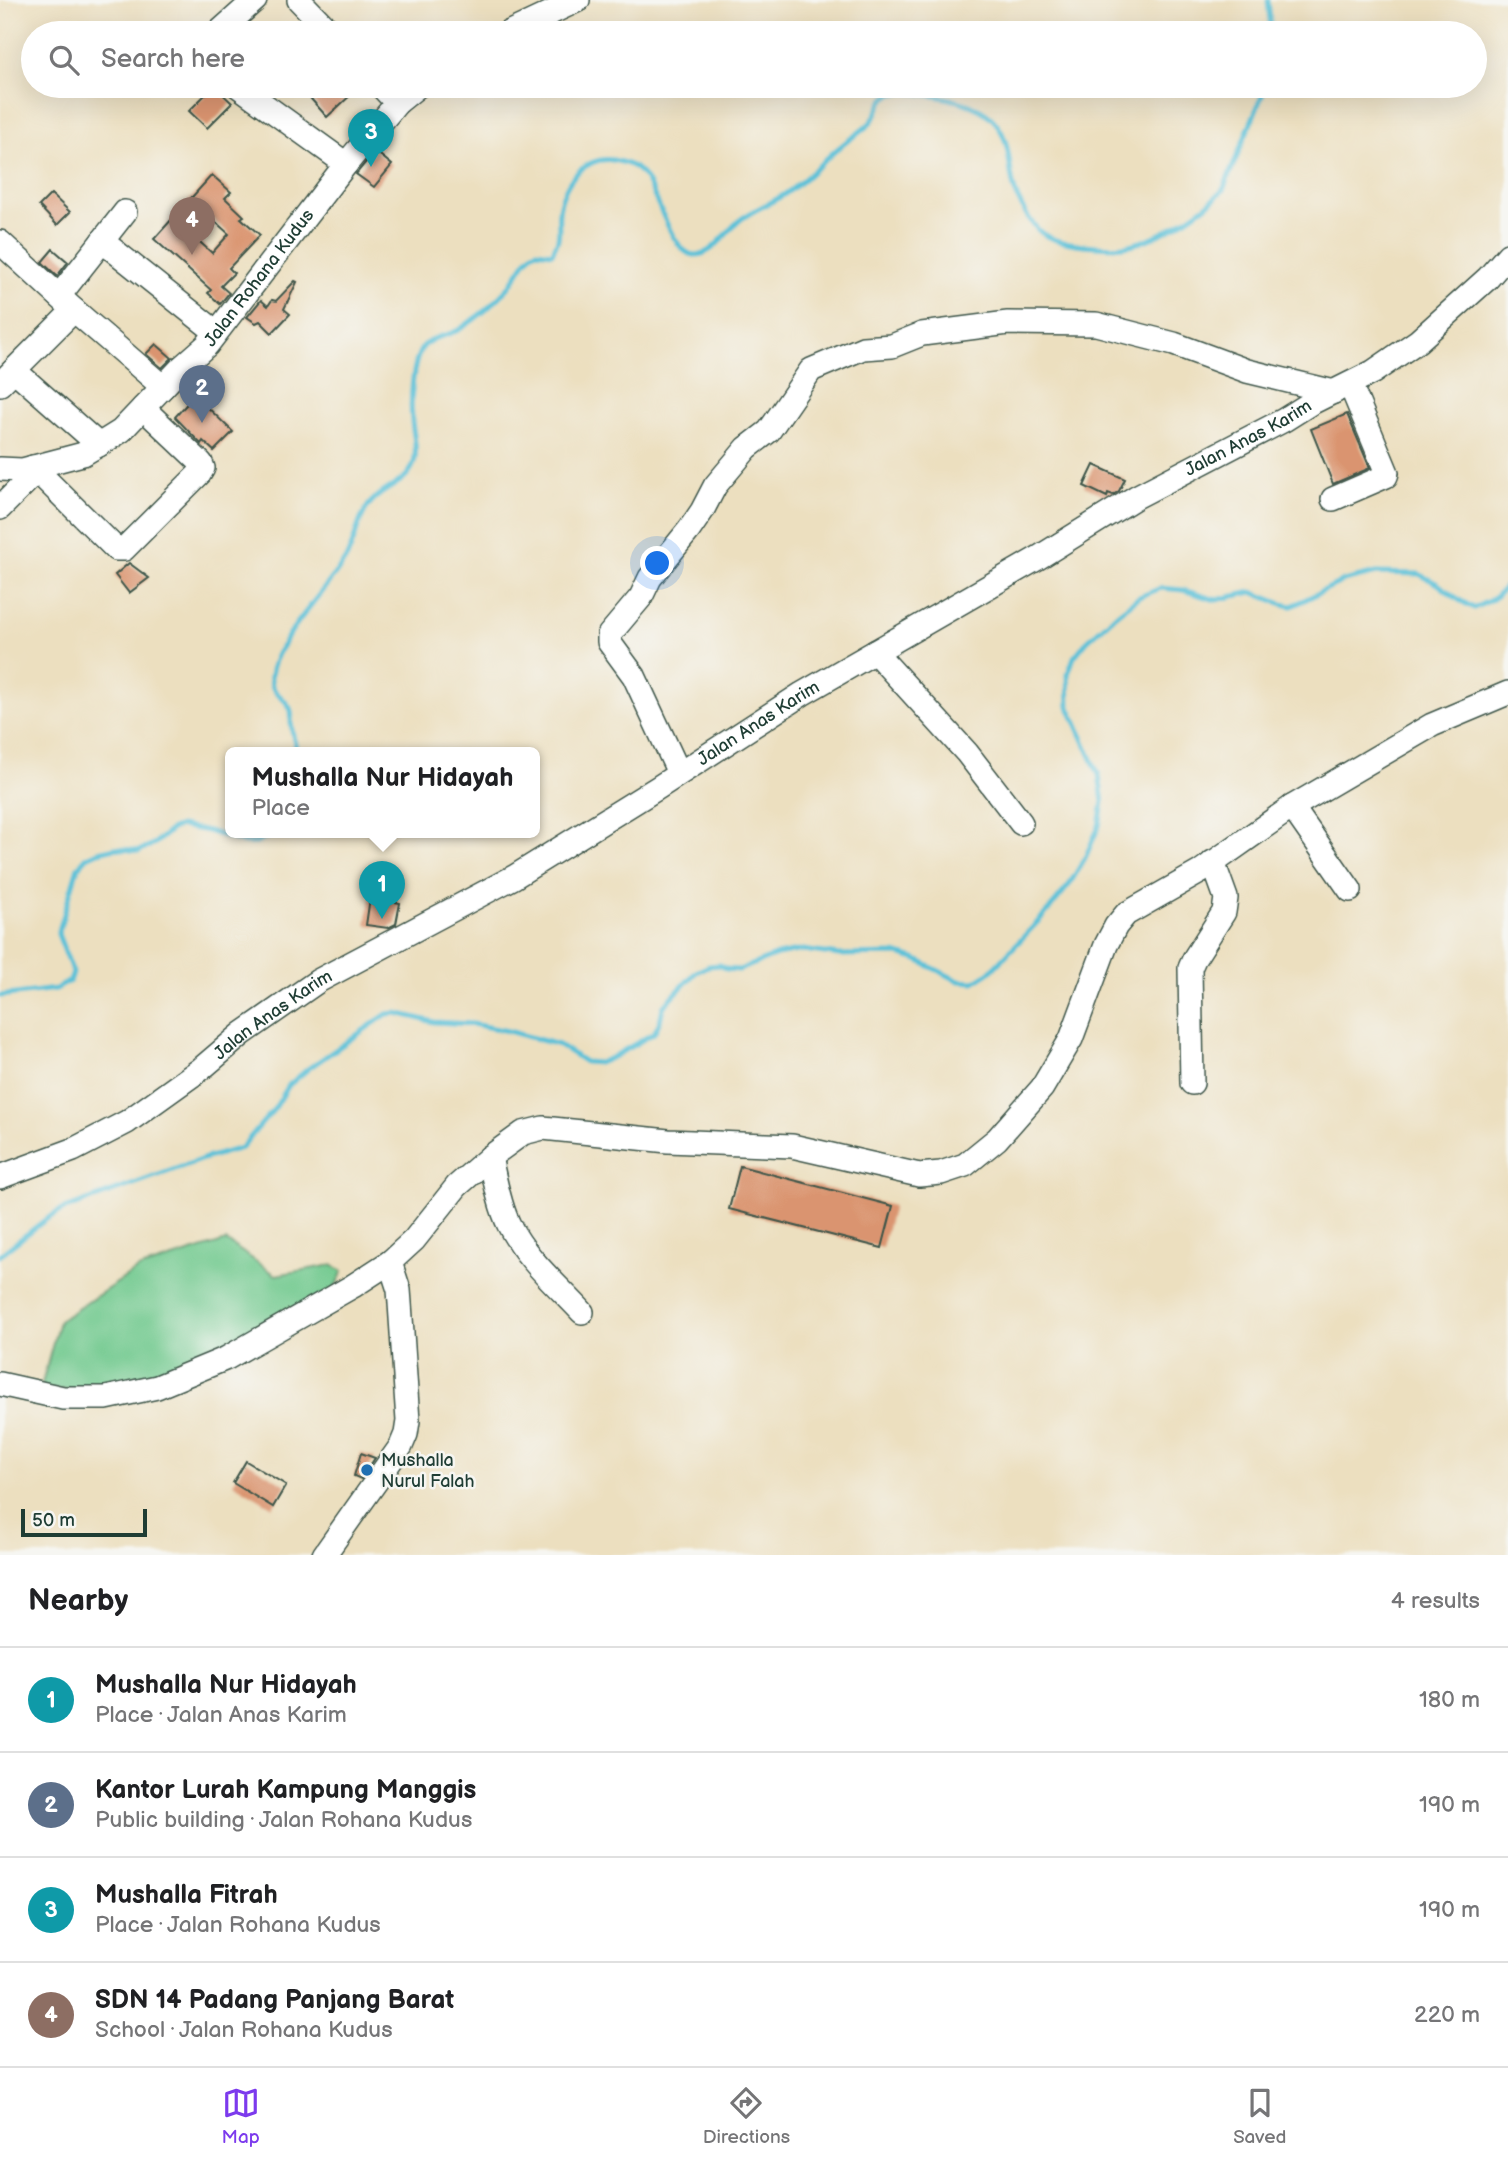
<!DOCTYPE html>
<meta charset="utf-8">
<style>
body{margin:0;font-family:"Balsamiq Sans",sans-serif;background:#f6f6f6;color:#202124}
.scale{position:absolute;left:21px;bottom:18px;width:126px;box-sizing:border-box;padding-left:7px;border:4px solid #1f3d34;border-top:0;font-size:19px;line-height:24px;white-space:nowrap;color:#1f3d34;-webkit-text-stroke:5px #f6f6f2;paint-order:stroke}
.you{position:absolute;left:658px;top:564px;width:24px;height:24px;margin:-18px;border:5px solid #fff;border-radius:50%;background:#1a73e8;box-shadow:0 0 0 10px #1a73e833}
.badge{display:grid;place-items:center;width:46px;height:46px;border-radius:50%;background:#7c3aed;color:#fff;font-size:23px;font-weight:700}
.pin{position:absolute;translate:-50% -58px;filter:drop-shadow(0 2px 4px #0008)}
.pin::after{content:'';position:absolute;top:37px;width:24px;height:21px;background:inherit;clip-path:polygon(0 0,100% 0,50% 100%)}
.popup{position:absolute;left:225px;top:747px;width:315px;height:91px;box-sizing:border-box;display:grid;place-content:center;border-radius:10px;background:#fff;filter:drop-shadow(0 2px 5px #0005);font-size:23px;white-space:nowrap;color:#757577}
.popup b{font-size:26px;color:#202124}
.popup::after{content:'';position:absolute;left:50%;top:100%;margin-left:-14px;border:14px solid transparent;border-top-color:#fff}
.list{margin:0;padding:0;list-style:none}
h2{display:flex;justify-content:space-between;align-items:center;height:91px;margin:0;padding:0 28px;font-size:30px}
h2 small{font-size:23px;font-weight:400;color:#757577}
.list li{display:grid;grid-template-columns:46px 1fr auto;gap:21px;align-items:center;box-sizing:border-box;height:105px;padding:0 28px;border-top:2px solid #e0e0e0}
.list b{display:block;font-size:26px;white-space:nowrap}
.list p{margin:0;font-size:23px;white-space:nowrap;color:#757577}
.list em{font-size:23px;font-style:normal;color:#757577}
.icon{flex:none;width:38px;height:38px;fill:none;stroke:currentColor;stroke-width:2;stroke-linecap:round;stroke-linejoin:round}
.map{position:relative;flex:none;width:1508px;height:1555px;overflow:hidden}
.search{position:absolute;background:#fff;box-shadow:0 7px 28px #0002;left:21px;right:21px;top:21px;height:77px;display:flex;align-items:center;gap:18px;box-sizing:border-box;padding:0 24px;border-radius:38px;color:#757577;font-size:26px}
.sheet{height:511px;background:#fff}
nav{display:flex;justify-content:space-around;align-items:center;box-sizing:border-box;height:98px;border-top:2px solid #e0e0e0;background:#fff;font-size:19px;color:#757577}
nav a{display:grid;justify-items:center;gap:4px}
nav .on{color:#7c3aed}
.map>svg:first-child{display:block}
</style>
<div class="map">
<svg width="1508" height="1555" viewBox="0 0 1508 1555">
<rect width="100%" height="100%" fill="#f6f6f2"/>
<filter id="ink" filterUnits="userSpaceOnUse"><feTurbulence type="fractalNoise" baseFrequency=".0143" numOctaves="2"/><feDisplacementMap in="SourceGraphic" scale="14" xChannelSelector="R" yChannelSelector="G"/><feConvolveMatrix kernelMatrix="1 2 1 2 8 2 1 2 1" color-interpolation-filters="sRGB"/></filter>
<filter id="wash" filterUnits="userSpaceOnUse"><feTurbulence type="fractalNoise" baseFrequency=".00686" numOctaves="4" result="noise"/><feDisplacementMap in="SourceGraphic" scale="28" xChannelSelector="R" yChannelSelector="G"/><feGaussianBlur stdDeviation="1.57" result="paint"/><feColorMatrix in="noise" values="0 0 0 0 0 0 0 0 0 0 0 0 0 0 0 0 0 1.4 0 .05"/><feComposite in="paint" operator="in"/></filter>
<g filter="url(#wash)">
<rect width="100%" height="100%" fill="#ecdfbf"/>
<polygon fill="#71c98e" stroke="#488361" stroke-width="2" points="226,1241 276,1275 332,1265 343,1271 328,1302 180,1383 40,1391 59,1321 138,1269"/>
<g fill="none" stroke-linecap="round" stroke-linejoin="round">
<g stroke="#5bc1d8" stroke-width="5">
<polyline points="1268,0 1271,33"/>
<path d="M298,753c-4,-10 -6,-21 -7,-31 0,-4 1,-7 0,-11 -3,-13 -19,-16 -20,-30 -3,-33 57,-93 74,-121 11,-17 11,-38 23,-54 12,-18 39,-21 46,-43 4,-14 -1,-29 -2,-42 -2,-19 0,-58 10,-73 9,-13 26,-11 38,-19 17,-11 35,-26 48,-41 9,-11 14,-25 25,-35l4,-2 15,2c2,-4 5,-10 6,-14 2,-9 0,-18 1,-27 1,-12 8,-29 17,-38 10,-10 23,-16 37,-14 9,2 18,4 25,10 19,15 32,85 57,85 19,0 31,-24 45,-35 14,-11 30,-16 45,-26 21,-14 37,-33 56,-48 9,-8 21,-14 29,-23 8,-8 8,-20 17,-26 13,-8 33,-3 47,-1 20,3 49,10 62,27 15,19 12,43 18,65 4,13 12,27 20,37 10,14 27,17 42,19 16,2 32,4 47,2 30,-3 81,-35 100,-56l43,-104"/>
<polyline points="0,996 56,989 70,981 73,973 58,934 78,867 87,857 98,852 115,848 139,851 155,843 172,829 180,826 208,831 245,843 256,843 274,833"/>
<polyline points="0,1255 45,1220 62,1210 203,1159 241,1148 275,1108 289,1085 309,1068 387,1014 396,1013 434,1022 472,1024 508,1031 559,1045 585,1062 599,1063 613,1057 654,1033 660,1021 663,1007 696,972 709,966 719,965 726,969 739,970 777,955 803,950 839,955 898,954 915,959 959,981 974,982 990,972 1048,911 1069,885 1085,858 1099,826 1103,802 1099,775 1069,707 1068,674 1074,657 1087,641 1118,613 1139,597 1161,588 1183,590 1216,600 1252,592 1282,604 1292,606 1343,581 1377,573 1419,574 1438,584 1459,600 1474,608 1493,599 1508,584"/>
</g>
</g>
<g id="blocks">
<g fill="#da9470" fill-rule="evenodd">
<polygon points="214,86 232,103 207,128 189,111"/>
<polygon points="327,86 346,86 353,93 327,117 311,99"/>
<polygon points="375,151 392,165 374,187 356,174"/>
<path d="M212,175l19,17 -6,6 19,18 -3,2 19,17 -31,33 5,5 -13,13 8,7 -9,11 -12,-11 3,-3 -57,-51zM209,216l20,18 -17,19 -20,-18z"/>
<polygon points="51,194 70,212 57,225 39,206"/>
<polygon points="53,249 68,262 57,276 42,262"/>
<polygon points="295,281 297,282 284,309 290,314 272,333 260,321 256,323 247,317 261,300 268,306 272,300 276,301"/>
<polygon points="156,344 172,358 162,368 146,354"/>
<polygon points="195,395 233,432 214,451 203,441 201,444 175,417"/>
<polygon points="1347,414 1370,468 1333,484 1311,429"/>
<polygon points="1094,465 1125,479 1119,491 1113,495 1108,493 1107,497 1084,486"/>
<polygon points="129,563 149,578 129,593 115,575"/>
<polygon points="370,898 400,903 396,924 388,928 366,925"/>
<polygon points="740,1166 893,1206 882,1248 729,1209"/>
<polygon points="361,1453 375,1458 361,1479 354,1476"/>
<polygon points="246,1461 286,1485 273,1507 233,1483"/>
</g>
</g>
</g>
<g filter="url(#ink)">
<use href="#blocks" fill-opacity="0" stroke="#3e5549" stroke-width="2"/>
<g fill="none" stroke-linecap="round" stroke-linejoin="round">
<g stroke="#3e5549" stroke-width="26">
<g id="minor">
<polyline points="299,0 331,33"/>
<polyline points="218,33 255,0"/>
<polyline points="508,33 578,0"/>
<polyline points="238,86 346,164"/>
<polyline points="381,86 397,103"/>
<polyline points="102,241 216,332"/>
<polyline points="0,242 74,310 163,387"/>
<polyline points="59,296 125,212"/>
<polyline points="14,370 99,445"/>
<polyline points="0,384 74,310"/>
<polyline points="33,467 116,549 124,549 200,473 203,468 201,463 143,408"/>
<path id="s1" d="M0,469l22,1 61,-16 22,-13 16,-10 61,-64 25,-22 139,-181 51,-61 21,-17"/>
<polyline points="1333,499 1386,476 1387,473 1350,384"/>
<polyline points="0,508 37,471"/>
<polyline points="875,652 967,753 1021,823"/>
<polyline points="679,773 634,676 609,642 609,635 641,597 650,578 689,530 702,511 715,486 747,448 769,431 811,370 863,348 892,346 922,334 1008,323 1096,324 1174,344 1247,371 1334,392"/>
<polyline points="1292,807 1350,890"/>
<polyline points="1192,1083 1190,968 1194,959 1224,912 1226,898 1213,862"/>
<path d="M490,1157c5,22 9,48 19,68 17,34 48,60 73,87"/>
<path id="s2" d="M0,1177l73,-27 54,-28 74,-53 41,-35 76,-53 196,-104 145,-90 143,-93 236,-136 98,-61 148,-77 27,-17 62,-31 45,-31 70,-63 20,-23"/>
<polyline points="0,1384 63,1398 106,1398 157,1387 227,1358 353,1286 390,1262 414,1240 457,1186 490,1157 523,1133 543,1128 668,1141 792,1146 919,1175 941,1173 965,1165 997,1139 1042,1088 1071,1039 1106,945 1116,926 1126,914 1200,872 1292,807 1432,725 1508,693"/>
<polyline points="324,1555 401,1446 406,1434 408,1421 400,1303 399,1290 390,1262"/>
</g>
</g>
<use href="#minor" stroke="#fff" stroke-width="23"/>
</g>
</g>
<circle fill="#1f6fb2" stroke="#f6f6f2" stroke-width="2.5" cx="367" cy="1470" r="7"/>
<g text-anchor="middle" stroke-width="5" stroke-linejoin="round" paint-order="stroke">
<g font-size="18" fill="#1f3d34" stroke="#f6f6f2">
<text dy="6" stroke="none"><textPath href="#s1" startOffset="336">Jalan Rohana Kudus</textPath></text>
<text dy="6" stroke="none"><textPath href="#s2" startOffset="1454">Jalan Anas Karim</textPath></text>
<text dy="6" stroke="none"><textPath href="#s2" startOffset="887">Jalan Anas Karim</textPath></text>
<text dy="6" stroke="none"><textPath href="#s2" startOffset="320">Jalan Anas Karim</textPath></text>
</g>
<g font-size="18" fill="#1f3d34" stroke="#f6f6f2" text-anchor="start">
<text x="381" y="1466">Mushalla<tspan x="381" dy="21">Nurul Falah</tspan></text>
</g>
</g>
</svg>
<div class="scale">50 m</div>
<div class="you"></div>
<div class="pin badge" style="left:382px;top:919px;background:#0f9aa8">1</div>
<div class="popup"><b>Mushalla Nur Hidayah</b>Place</div>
<div class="pin badge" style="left:202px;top:423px;background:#5c6f8a">2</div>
<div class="pin badge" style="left:371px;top:167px;background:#0f9aa8">3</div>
<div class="pin badge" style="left:192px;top:255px;background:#8d6e63">4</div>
<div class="search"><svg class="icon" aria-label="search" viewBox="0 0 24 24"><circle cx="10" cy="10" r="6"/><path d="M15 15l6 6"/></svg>Search here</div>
</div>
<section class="sheet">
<h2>Nearby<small>4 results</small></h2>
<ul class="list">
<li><span class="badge" style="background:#0f9aa8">1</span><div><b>Mushalla Nur Hidayah</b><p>Place · Jalan Anas Karim</p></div><em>180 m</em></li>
<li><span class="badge" style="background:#5c6f8a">2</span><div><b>Kantor Lurah Kampung Manggis</b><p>Public building · Jalan Rohana Kudus</p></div><em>190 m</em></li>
<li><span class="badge" style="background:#0f9aa8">3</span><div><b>Mushalla Fitrah</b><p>Place · Jalan Rohana Kudus</p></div><em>190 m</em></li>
<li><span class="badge" style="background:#8d6e63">4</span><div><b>SDN 14 Padang Panjang Barat</b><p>School · Jalan Rohana Kudus</p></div><em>220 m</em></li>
</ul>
</section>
<nav>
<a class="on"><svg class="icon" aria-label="map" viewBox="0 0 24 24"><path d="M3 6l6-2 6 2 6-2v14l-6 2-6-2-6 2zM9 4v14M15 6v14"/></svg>Map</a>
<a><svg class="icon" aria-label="directions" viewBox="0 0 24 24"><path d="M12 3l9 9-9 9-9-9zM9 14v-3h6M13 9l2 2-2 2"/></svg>Directions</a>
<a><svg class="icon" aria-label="saved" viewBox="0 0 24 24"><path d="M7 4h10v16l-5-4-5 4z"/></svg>Saved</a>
</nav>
